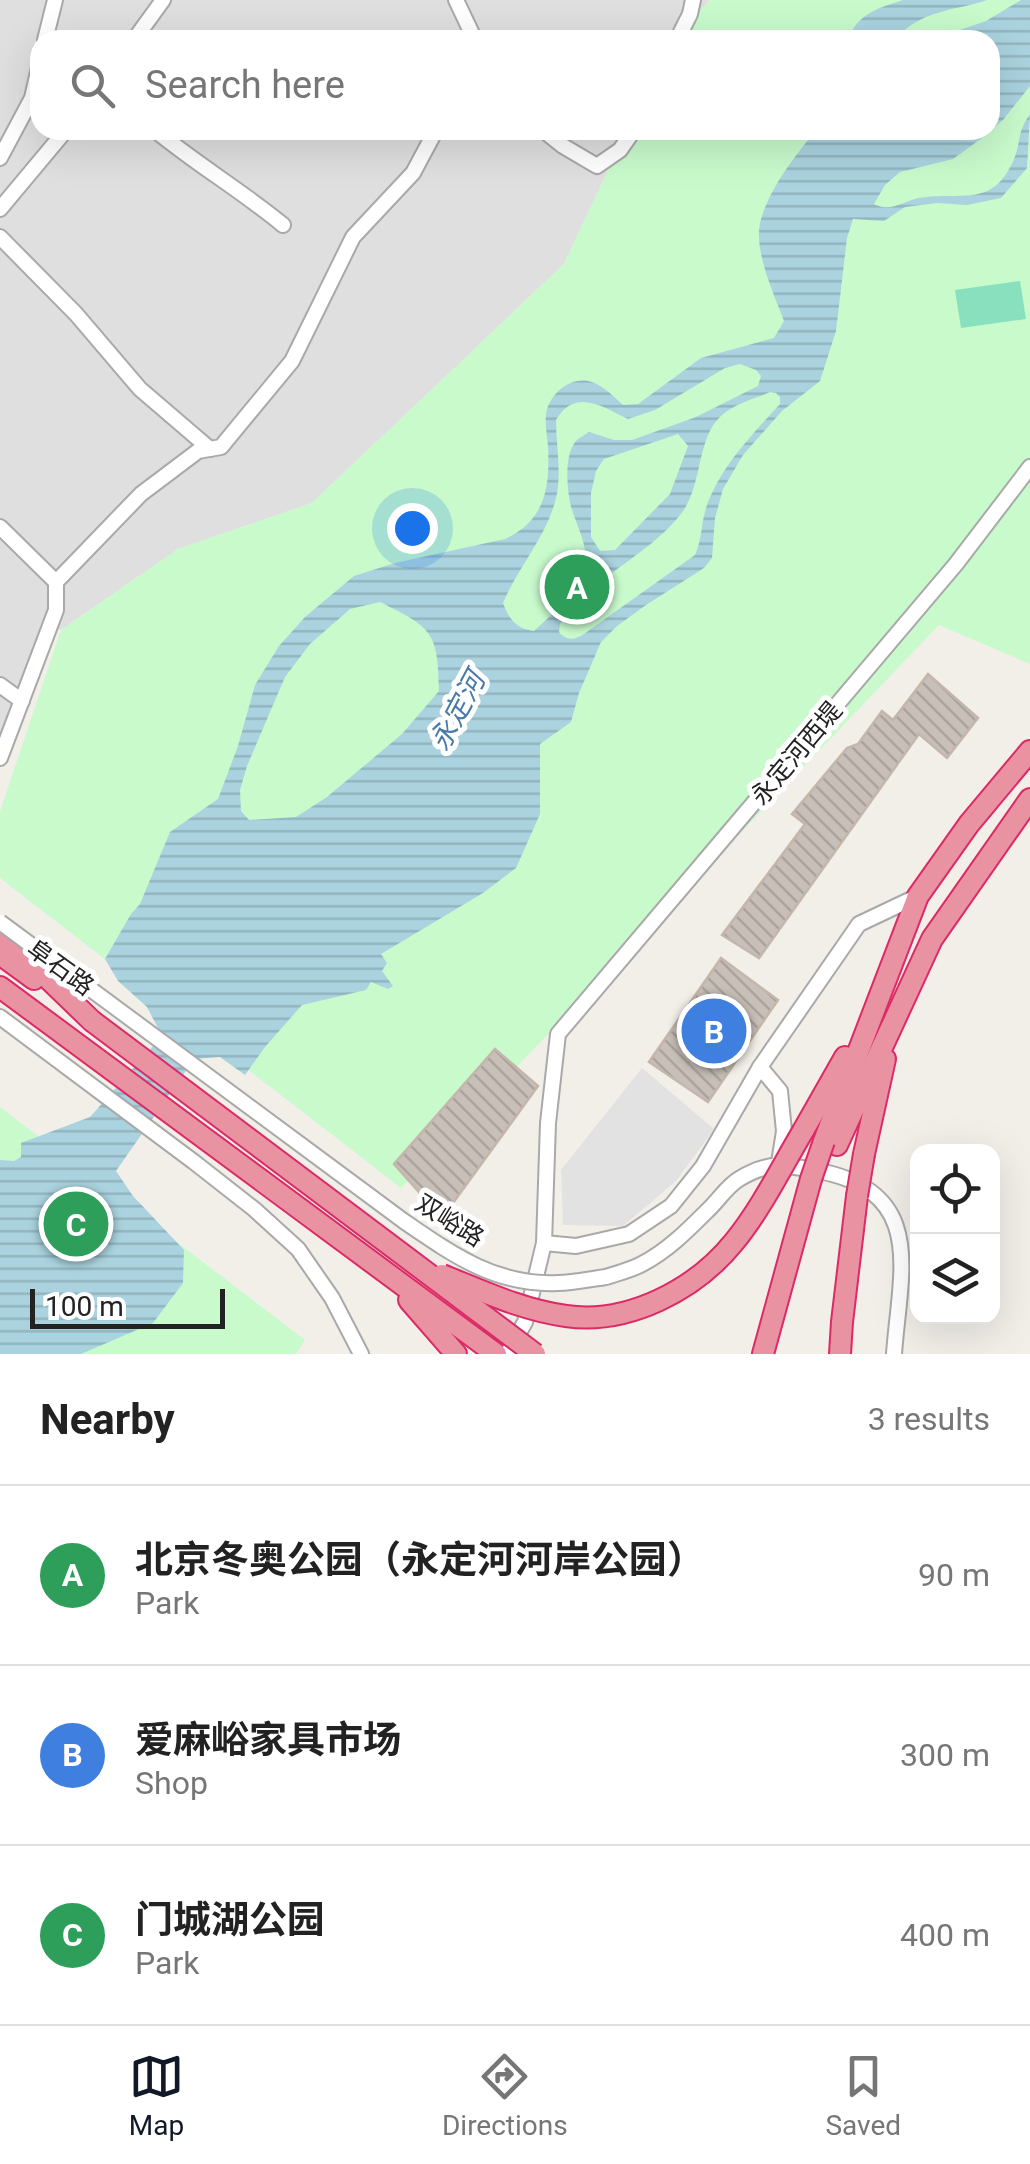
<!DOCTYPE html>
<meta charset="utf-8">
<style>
body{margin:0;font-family:Roboto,"Noto Sans SC",sans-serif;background:#f2f2f2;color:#222}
.controls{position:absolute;right:30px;bottom:30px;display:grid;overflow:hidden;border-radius:20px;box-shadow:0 10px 40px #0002}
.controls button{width:90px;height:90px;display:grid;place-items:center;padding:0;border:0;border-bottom:2px solid #e0e0e0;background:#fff;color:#222;font:50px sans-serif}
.scale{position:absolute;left:30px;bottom:25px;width:195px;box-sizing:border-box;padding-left:10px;border:5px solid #222;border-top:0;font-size:28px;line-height:35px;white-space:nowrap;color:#222;-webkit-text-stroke:8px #fff;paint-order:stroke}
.you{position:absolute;left:412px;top:528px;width:35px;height:35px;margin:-25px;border:8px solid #fff;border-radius:50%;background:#1a73e8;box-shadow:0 0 0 15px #1a73e833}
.badge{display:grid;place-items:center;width:65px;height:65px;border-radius:50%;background:#111827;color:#fff;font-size:32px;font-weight:700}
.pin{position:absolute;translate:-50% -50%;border:5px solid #fff;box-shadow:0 2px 10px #0006}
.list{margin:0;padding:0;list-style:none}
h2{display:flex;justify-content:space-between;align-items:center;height:130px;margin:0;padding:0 40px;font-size:42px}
h2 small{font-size:32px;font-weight:400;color:#767676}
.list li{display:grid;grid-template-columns:65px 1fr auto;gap:30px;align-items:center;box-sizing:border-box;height:180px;padding:0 40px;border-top:2px solid #e0e0e0}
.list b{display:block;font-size:38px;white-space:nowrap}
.list p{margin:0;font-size:32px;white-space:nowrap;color:#767676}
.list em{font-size:32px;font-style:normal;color:#767676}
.icon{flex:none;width:55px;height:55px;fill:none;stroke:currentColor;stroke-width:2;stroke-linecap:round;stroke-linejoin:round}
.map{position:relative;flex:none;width:1030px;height:1354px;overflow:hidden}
.search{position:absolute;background:#fff;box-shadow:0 10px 40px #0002;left:30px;right:30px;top:30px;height:110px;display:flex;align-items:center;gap:25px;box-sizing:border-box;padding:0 35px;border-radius:30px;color:#767676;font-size:38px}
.sheet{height:670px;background:#fff}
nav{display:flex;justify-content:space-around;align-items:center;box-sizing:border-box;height:140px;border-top:2px solid #e0e0e0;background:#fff;font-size:28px;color:#767676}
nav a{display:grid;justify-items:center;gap:5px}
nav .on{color:#111827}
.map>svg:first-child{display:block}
</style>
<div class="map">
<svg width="1030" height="1354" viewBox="0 0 1030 1354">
<defs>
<pattern id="water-rules" width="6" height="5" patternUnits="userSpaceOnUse" patternTransform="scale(2.5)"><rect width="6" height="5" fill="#aad3df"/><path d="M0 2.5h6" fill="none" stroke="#92b5bf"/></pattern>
<pattern id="building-back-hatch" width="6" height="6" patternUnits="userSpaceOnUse" patternTransform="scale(2.5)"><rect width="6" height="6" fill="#c7bfb8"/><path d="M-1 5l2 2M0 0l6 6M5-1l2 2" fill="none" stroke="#aba49e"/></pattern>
</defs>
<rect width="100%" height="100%" fill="#f2efe9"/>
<polygon fill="#e0dfdf" points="0,0 710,0 672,40 40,40 40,130 627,130 564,264 312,503 178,549 61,630 46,627 0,738"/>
<g fill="#c8facc">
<polygon points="710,0 1030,0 1030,664 939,625 401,1188 0,878 0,811 61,630 178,549 312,503 564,264 627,130 990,130 990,40 672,40"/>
<polygon points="0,1107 305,1340 296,1354 0,1354"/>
</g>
<polygon fill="#88e0be" points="1020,281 1026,319 961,328 955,290"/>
<polygon fill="#e2e2e2" points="642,1068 714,1129 676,1181 623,1226 563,1225 561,1170"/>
<g fill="url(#water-rules)" fill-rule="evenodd">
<path d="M903,0h84c-32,11 -69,10 -91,40h-48c9,-26 30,-32 55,-40z"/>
<path d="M1021,0h9v86l-27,34 -21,18 -29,21 -53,13 -15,13 -11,19c16,9 29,-3 45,-6 43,-7 74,11 95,-39 8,-19 2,-25 16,-45l-3,54 -26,30 -34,7 -30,-2 -32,4 -21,14 -31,-2 -6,19 -11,93 -16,50 -38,30 -39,44 -20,34 -8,29 -3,40 -8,10 -58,37 -29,21 -16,16 -22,51 -8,29 -31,22v70l-24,54 -33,25 -102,61 6,9 -5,8 11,15 -5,3 -17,-7 -5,8 -64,15 -37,42 -20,28 -25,-18 -26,2 -78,112 17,25 51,54 -1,33 -30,40 -72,31h-81v-194l14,1 7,-4v-14l69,-26 72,-81 -15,-29 -29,-26 -13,-22 26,-45 9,-10 30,-72 48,-33 20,-53 17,-61 24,-39 26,-29 49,-41 41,-13 110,-24c41,-19 45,-52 43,-93 -1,-10 -3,-22 -2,-32 3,-20 25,-39 46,-32 12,4 22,15 31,23l15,-1 63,-46 73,-20 10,-17c-10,-27 -30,-69 -24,-98 8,-33 35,-67 56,-93h174v-90h-43l7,-8 32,-11zM740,364l16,6 5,6 -3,10 -62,31 -64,23h-18l-25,-8c-4,3 -9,5 -13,9 -12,14 -9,44 -6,61 4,21 22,46 13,68 -8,23 -32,46 -49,61 -18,-2 -25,-12 -31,-28 15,-36 44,-67 53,-105 6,-25 0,-52 0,-78 19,-33 47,-13 72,-1l27,-9 70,-42zM770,392l6,1 4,4v7c-28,31 -60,63 -74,104 -5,16 -4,32 -11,47l-114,81c-9,4 -15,4 -22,-4l1,-8c12,-13 24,-27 37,-39 27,-23 61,-42 83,-70 23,-27 16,-77 41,-99 13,-12 33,-17 49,-24zM678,434l10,12 -18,48 -55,56 -15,1 -9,-14v-44l5,-22 8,-12zM380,602c52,26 58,29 59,89l-37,43 -75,63 -31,20 -47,3 -8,-9 -1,-21 7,-24 38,-89 25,-33 40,-35z"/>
</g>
<g fill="url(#building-back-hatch)" stroke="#c4b6ab" stroke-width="2.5">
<polygon points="928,674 978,718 947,758 919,734 759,958 722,935 805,824 792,814 847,748 858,744 882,711 893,720"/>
<polygon points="721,958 778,1000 708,1102 649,1062"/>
<polygon points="495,1049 538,1086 442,1218 394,1164"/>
</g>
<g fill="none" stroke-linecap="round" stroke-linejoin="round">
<g stroke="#a9a9a9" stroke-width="18">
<g id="minor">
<polyline points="456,0 475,40"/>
<polyline points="45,40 55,0"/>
<polyline points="134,40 163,0"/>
<polyline points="677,40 690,14 693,0"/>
<path d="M155,130c41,34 87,61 128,95"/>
<polyline points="543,130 563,146 597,166 620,150 634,130"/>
<polyline points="0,158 32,98 40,63"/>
<polyline points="0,209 66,130"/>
<polyline points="0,237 76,314 140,389 210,449"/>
<polyline points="0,527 56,582 56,610 0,758"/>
<polyline points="56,582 141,494 198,451 221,447 292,361 353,237 413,173 436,130"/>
<polyline points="0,685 22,701"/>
<polyline points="0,1017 194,1162 254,1209 298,1249 332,1298 361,1354"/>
<polyline points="760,1067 780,1091 784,1131 779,1163"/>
<polyline points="544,1243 576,1246 629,1234 671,1206 703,1166 760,1067 859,924 918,896"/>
<path d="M606,1277c12,-4 25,-7 36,-13 25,-13 45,-33 65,-53 11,-10 20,-25 32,-32 31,-19 47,-14 80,-8 108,21 81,100 75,183"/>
<polyline points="507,1354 525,1322 544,1243 548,1123 558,1034 956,564 1030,467"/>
</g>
</g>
<g stroke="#dc2a67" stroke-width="24">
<g id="highway">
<polyline points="0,932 92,1021"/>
<polyline points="0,954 34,979"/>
<polyline points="0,987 496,1354"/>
<polyline points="803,1131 845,1057"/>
<polyline points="824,1141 918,896 969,824 1030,751"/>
<polyline points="837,1145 932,939 1030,799"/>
<polyline points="864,1154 885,1059"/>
<polyline points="409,1300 456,1354"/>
<polyline points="763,1354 811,1179"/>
<polyline points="840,1354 842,1322 857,1196"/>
</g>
</g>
<use href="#minor" stroke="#fff" stroke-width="14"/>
<use href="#highway" stroke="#e892a2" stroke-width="20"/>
<g stroke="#a9a9a9" stroke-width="18" stroke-linecap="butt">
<path id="minor-bridge" d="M0,922l405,300c48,33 92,64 153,61 16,0 32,-4 48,-6"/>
</g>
<g stroke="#dc2a67" stroke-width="24" stroke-linecap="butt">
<g id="highway-bridge">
<polyline points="92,1021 535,1354"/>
<polyline points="811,1179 824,1141"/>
<polyline points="857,1196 864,1154"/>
<path d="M442,1275c40,16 80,35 124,41 62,9 129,-26 168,-74 27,-33 47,-74 69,-111"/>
</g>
</g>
<use href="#minor-bridge" stroke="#fff" stroke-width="14"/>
<use href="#highway-bridge" stroke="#e892a2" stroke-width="20"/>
</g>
<g text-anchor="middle" stroke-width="10" stroke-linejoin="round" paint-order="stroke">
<g font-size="25" fill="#222" stroke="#fff">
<text transform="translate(796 753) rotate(-50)" y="9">永定河西堤</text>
<text transform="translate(61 967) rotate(36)" y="9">阜石路</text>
<text transform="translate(450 1220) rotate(32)" y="9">双峪路</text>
</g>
<g font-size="28" font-style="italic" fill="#4a7aab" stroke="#fff">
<text transform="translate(457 711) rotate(-62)" y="10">永定河</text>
</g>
</g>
</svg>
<div class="controls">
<button><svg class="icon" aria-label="locate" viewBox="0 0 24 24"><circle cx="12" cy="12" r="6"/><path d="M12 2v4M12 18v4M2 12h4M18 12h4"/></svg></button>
<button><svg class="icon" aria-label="layers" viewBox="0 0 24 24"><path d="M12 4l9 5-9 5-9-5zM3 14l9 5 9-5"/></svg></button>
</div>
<div class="scale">100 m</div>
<div class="you"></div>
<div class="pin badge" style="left:577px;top:587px;background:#2e9e5b">A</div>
<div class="pin badge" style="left:714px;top:1031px;background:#3f7fe0">B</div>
<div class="pin badge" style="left:76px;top:1224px;background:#2e9e5b">C</div>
<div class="search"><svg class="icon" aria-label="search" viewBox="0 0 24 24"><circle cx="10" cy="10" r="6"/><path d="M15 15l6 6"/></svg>Search here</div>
</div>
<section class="sheet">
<h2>Nearby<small>3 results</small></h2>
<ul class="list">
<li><span class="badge" style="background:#2e9e5b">A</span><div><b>北京冬奥公园（永定河河岸公园）</b><p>Park</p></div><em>90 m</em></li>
<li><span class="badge" style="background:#3f7fe0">B</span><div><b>爱麻峪家具市场</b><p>Shop</p></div><em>300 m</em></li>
<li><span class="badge" style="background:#2e9e5b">C</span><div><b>门城湖公园</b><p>Park</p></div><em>400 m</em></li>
</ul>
</section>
<nav>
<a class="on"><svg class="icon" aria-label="map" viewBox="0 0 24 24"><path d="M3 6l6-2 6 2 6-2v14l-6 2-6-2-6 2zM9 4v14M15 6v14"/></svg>Map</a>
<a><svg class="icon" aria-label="directions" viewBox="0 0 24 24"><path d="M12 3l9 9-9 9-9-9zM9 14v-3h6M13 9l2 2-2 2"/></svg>Directions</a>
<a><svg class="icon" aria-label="saved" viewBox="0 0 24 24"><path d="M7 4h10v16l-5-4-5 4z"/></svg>Saved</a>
</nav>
